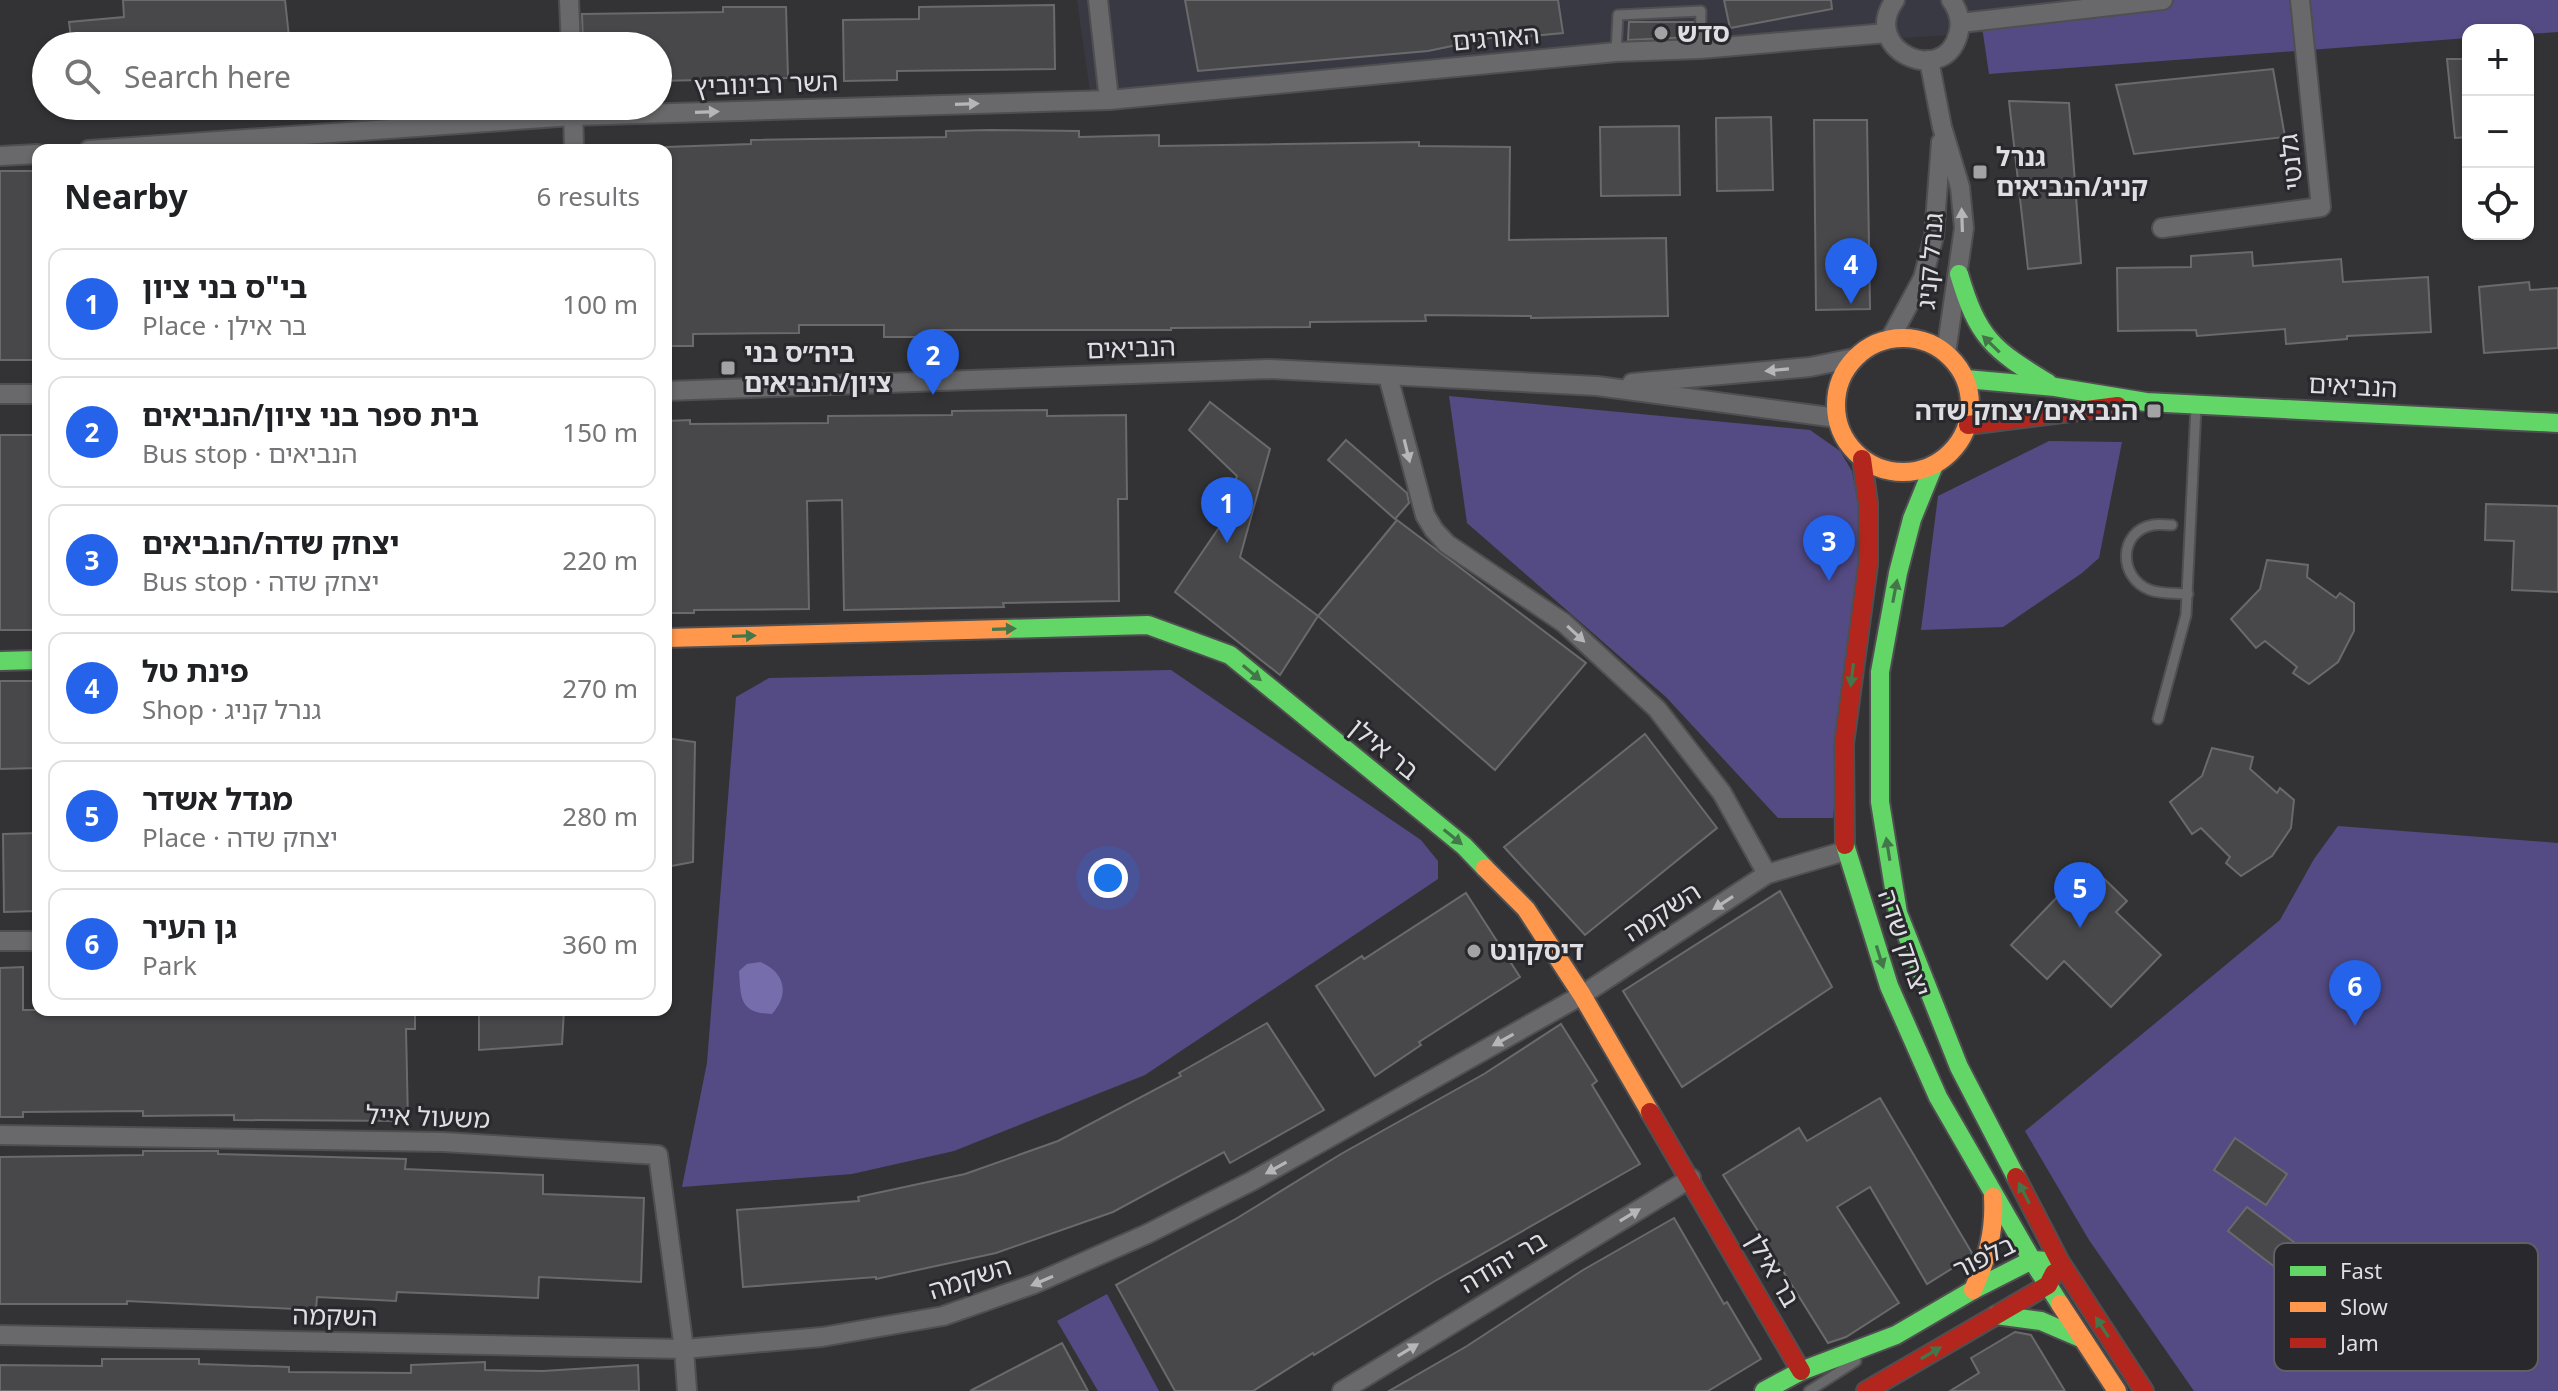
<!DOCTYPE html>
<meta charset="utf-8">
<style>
body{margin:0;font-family:"Noto Sans","Noto Sans Hebrew",sans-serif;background:#f2f2f2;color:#202124}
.controls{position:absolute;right:24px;top:24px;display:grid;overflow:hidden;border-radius:16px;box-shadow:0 2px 6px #0004}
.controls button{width:72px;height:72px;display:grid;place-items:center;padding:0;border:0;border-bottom:2px solid #e0e0e0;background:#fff;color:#202124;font:40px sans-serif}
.you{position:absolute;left:1108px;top:878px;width:28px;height:28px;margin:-20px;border:6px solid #fff;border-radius:50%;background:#1a73e8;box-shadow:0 0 0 12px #1a73e833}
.badge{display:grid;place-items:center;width:52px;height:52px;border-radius:50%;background:#2563eb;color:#fff;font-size:26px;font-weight:700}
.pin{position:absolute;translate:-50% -66px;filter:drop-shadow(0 2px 4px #0008)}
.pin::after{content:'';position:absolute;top:42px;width:28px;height:24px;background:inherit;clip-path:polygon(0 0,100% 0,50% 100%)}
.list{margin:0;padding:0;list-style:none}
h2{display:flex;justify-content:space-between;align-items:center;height:104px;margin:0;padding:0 32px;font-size:34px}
h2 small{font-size:26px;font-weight:400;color:#757577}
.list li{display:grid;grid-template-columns:52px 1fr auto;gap:24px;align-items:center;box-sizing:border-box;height:112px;margin:0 16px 16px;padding:0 16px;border:2px solid #e0e0e0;border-radius:16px}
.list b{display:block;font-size:30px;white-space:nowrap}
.list p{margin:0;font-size:26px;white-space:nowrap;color:#757577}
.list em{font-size:26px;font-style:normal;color:#757577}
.icon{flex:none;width:44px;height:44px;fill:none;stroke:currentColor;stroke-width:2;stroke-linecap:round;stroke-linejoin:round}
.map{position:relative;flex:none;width:2558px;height:1391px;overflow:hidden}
.search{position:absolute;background:#fff;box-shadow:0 2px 6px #0004;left:32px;top:32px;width:640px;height:88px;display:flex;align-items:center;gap:20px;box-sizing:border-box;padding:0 28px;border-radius:44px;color:#757577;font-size:30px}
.panel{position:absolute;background:#fff;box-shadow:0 2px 6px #0004;left:32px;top:144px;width:640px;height:872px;border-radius:16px}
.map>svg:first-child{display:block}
</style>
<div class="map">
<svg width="2558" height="1391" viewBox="0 0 2558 1391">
<rect width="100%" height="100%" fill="#333336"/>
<polygon fill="#393943" points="1077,0 2392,0 1978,33 1090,92"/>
<g fill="#554b84">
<polygon points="2128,0 2558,0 2558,32 2528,34 2528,30 2468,30 2468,38 1989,74 1980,13"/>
<polygon points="1449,396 1810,430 1840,451 1852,471 1862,525 1833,818 1778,818 1666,697 1467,523"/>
<polygon points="2049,441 2122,442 2099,558 2082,573 2003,627 1921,630 1938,496"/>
<polygon points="1171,670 1421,840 1438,861 1438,879 1145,1075 954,1151 852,1174 682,1187 707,1063 736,697 769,678"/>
<polygon points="2338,826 2558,843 2558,1391 2194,1391 2089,1240 2025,1131 2280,920 2314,859"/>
<polygon points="1107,1294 1159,1391 1098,1391 1057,1321"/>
</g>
<path fill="#766dad" d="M760,962c25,10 30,32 12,52 -33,-1 -31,-16 -33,-43l8,-7z"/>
<g fill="#48484b" stroke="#6a6a6d" stroke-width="2">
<polygon points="123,0 285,0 290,46 72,46 69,22 124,17"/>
<polygon points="1185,0 1558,0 1563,33 1512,38 1510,34 1428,51 1198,71"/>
<polygon points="1724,0 1831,0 1832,9 1730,28"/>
<polygon points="1054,5 1055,69 897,71 897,80 844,81 843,20 919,19 919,7"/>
<polygon points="723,7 786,7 788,78 658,81 658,46 583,46 582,14 723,12"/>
<polygon points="1629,22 1693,22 1693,37 1628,40"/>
<polygon points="2447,59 2468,59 2468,137 2455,138"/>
<polygon points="2273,69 2285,137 2134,154 2116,85"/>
<polygon points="2009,101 2069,103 2081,263 2028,269"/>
<polygon points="1771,117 1773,190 1717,191 1716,118"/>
<polygon points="1814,120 1867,120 1870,309 1816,310"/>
<polygon points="1679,126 1680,195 1601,196 1600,127"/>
<polygon points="990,130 1079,131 1079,137 1159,135 1159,146 1419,142 1419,146 1510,147 1509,240 1666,238 1668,316 1531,318 1531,316 1425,315 1426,321 1310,322 1310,327 1171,328 1171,330 931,330 931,337 884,337 884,325 799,325 799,333 693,334 693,346 666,346 666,147 751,144 751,140 946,137 946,131"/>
<rect x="0" y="171" width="38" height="189"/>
<polygon points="2252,252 2253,266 2341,259 2343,282 2428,277 2431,332 2347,336 2347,339 2286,344 2285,329 2197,336 2196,330 2118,331 2117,268 2191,267 2191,256"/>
<polygon points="2529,282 2530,290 2558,288 2558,348 2484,353 2479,287"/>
<polygon points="1210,402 1270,449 1240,557 1318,616 1280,675 1175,592 1218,529 1237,476 1189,430"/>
<polygon points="1047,410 1047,416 1126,415 1127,499 1118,499 1119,601 1003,603 1004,607 844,610 842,500 807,501 809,609 694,610 694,613 666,613 666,421 690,420 690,424 828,423 828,416 952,415 952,411"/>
<rect x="0" y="435" width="38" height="195"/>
<polygon points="1346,440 1407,493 1409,503 1395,519 1328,460"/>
<polygon points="2486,504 2558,506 2558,592 2512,590 2514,541 2485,540"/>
<polygon points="1397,520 1586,663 1495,770 1318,616"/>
<polygon points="2267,560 2308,565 2307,577 2336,598 2340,593 2354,603 2354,631 2338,662 2309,684 2293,673 2297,667 2265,641 2256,648 2231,619 2260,589"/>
<polygon points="0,681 38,681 38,768 0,769"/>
<polygon points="1645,734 1717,828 1585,935 1504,847"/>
<polygon points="666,738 695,742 693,862 666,867"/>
<polygon points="2212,748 2253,757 2250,769 2277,793 2280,788 2294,800 2291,828 2272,856 2241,876 2226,863 2230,857 2201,828 2192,834 2170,802 2202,776"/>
<polygon points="38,833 38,911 4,912 3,834"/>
<polygon points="2089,864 2127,901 2116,912 2161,955 2111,1007 2064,961 2047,979 2011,945"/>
<polygon points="1780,891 1832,987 1682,1087 1623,991"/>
<polygon points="1466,893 1520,977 1419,1042 1421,1045 1375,1076 1316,986 1362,956 1364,959"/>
<polygon points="23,967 23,1010 415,1010 415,1029 406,1029 408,1121 234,1120 234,1115 143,1116 143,1111 23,1112 23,1117 0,1117 0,968"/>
<polygon points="479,1010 564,1010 562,1044 479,1050"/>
<polygon points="1267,1023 1324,1110 1230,1163 1224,1152 1113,1212 996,1253 876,1279 876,1277 743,1287 737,1210 859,1201 858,1197 965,1174 1058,1141 1181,1076 1179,1073"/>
<polygon points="1561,1024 1597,1081 1592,1085 1640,1164 1435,1281 1314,1355 1313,1353 1253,1391 1175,1391 1116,1285 1234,1220 1341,1154 1484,1074"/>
<polygon points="1880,1098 1972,1253 1969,1258 1927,1284 1870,1187 1837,1207 1899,1303 1846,1337 1828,1343 1723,1175 1799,1128 1807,1141"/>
<polygon points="2235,1138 2287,1174 2266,1205 2214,1170"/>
<polygon points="143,1151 218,1151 218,1154 406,1159 405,1169 543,1175 543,1194 644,1198 641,1282 539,1277 538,1298 397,1292 396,1301 317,1297 316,1310 127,1301 127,1304 0,1304 0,1157 143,1155"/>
<polygon points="2247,1207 2299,1246 2280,1271 2228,1231"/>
<polygon points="1674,1218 1724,1304 1727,1302 1761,1359 1708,1391 1389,1391 1467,1346 1583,1270"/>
<polygon points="2015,1332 2031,1335 2065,1391 1950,1391 1979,1373 1971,1358"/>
<polygon points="1062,1343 1088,1391 970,1391"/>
<polygon points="102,1359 199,1359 199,1364 289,1367 289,1372 411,1373 411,1365 485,1362 485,1370 543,1371 638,1365 639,1391 0,1391 0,1365 102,1366"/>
</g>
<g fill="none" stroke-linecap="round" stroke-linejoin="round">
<g stroke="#4f4f51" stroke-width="13">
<g id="lane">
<polyline points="1616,52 1618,15 1701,11 1700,49"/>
<path d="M2172,525c-6,0 -13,-1 -19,0 -35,6 -35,53 -3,65 10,4 26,3 38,4"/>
<polyline points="2158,719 2186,615 2196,407"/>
<polyline points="1809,1391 1856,1361"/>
</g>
</g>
<g stroke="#4f4f51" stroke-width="22">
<g id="street">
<polyline points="569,0 571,46"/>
<polyline points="1098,0 1109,100"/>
<path d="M1895,0c-36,49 48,88 63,35 4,-13 1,-24 -7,-35"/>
<polyline points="1960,23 2163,0"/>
<polyline points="1929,60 1942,127 1960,187 1964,228 1946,353"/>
<polyline points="573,106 574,150"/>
<polyline points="89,150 573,116 1109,100 1616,52 1700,49 1887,33"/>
<polyline points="0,156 38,154"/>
<polyline points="2162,228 2321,207 2300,0"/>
<polyline points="1890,339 1923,278 1934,236 1941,142"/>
<polyline points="1388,376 1425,515 1434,530 1447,544 1564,623 1657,709 1722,793 1767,874"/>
<polyline points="1632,383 1810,367 1854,358"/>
<polyline points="666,391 1269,369 1597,386 1837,418"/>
<polyline points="0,394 38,394"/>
<polyline points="0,941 38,941"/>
<polyline points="0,1135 443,1142 658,1155 684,1349 687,1391"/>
<polyline points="0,1335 684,1349 822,1337 943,1316 1034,1284 1147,1234 1252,1181 1582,995 1767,874 1845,851"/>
<polyline points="1342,1391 1691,1178"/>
</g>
</g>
<g stroke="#4f4f51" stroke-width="22">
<g id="fast">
<path d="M1959,274c19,64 33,75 89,109"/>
<polyline points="1966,379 2055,387 2146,402 2558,423"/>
<polyline points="1934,465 1912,519 1898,573 1880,672 1880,802 1898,913 1959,1067 2016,1177"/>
<polyline points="1004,629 1148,625 1230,655 1464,846 1485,868"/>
<polyline points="0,661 38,660"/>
<polyline points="1845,845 1889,986 1938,1097 2032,1260 2060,1304"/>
<polyline points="1996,1315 2041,1321 2083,1339"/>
<polyline points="1764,1391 1801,1371 1896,1335 1973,1290 2032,1260 2048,1261"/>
</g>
</g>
<g stroke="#4f4f51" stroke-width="22">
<g id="slow">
<circle cx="1903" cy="405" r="67"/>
<polyline points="666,638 1004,629"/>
<polyline points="1485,868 1526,909 1582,995 1650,1112"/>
<path d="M1973,1290c14,-31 22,-58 20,-93"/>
<polyline points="2060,1304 2117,1391"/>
</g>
</g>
<g stroke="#4f4f51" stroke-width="22">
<g id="jam">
<polyline points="1968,425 2118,406"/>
<polyline points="1845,845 1844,744 1868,565 1868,503 1862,459"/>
<polyline points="1650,1112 1801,1371"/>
<polyline points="2016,1177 2060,1262 2144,1391"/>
<polyline points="1866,1391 2048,1285 2054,1273"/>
</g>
</g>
<use href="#lane" stroke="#69696b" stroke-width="9"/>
<use href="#street" stroke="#69696b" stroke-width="18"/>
<use href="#fast" stroke="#63d668" stroke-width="18"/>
<use href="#slow" stroke="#ff974d" stroke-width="18"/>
<use href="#jam" stroke="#b3261e" stroke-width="18"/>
</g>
<defs><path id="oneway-solid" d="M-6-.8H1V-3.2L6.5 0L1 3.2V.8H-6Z" transform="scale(2)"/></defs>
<g fill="#b6b6b9">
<use href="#oneway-solid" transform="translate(967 104) rotate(-2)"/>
<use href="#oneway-solid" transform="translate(707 112) rotate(-2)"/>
<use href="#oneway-solid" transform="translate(1962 220) rotate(-92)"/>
<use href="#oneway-solid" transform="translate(1777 370) rotate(175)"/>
<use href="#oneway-solid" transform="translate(1407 451) rotate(76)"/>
<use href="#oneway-solid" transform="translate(1576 634) rotate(43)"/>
<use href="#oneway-solid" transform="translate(1723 903) rotate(147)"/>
<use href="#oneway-solid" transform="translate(1503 1040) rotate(151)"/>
<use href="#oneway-solid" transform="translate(1276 1168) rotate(151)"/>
<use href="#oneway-solid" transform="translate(1630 1215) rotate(-31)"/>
<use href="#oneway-solid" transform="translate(1042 1281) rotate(157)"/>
<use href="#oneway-solid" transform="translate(1408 1350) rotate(-31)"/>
</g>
<g fill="#437648">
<use href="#oneway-solid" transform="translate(1991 344) rotate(-136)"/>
<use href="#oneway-solid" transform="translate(1895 591) rotate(-79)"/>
<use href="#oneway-solid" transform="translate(1004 629) rotate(-2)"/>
<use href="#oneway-solid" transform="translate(744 636) rotate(-2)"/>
<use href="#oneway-solid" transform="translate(1252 673) rotate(40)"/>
<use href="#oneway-solid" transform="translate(1852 675) rotate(97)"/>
<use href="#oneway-solid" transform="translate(1453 837) rotate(39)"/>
<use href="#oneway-solid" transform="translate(1888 849) rotate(-99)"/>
<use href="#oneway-solid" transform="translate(1880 957) rotate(72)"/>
<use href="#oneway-solid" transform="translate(2024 1193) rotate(-117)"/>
<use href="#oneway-solid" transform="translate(2102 1327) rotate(-123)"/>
<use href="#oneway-solid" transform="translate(1931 1353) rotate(-30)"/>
</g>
<g fill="#a3a3a6" stroke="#28282d" stroke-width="3">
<circle cx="1661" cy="33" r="8"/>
<rect x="1972" y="164" width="16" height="16" rx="4"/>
<rect x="720" y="360" width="16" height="16" rx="4"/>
<rect x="2146" y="403" width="16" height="16" rx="4"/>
<circle cx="1474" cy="951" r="8"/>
</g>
<g text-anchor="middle" stroke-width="6" stroke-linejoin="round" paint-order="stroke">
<g font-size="26" font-weight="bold" fill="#dfdfe3" stroke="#28282d" text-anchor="start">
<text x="1677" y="42">סדש</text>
<text x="1996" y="166">גנרל<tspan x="1996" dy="30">קניג/הנביאים</tspan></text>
<text x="744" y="362">ביה״ס בני<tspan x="744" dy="30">ציון/הנביאים</tspan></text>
<text x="2138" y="420" text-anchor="end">הנביאים/יצחק שדה</text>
<text x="1490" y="960">דיסקונט</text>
</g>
<g font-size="26" fill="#dfdfe3" stroke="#28282d">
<text transform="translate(1496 38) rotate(-5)" y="9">האורגים</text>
<text transform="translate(766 84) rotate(-2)" y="9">השר רבינוביץ</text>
<text transform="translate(2291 162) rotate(-96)" y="9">גלנטי</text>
<text transform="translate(1930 261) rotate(-85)" y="9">גנרל קניג</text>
<text transform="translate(1131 348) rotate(-2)" y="9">הנביאים</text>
<text transform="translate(2353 386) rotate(3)" y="9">הנביאים</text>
<text transform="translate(1384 749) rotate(39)" y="9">בר אילן</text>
<text transform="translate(1662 912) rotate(-33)" y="9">השקמה</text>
<text transform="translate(1904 943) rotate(71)" y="9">יצחק שדה</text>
<text transform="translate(428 1117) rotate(2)" y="9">משעול אייל</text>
<text transform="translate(1984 1257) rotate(-26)" y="9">בלפור</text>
<text transform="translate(1503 1262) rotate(-31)" y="9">בר יהודה</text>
<text transform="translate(1773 1270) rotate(60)" y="9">בר אילן</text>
<text transform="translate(970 1278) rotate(-18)" y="9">השקמה</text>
<text transform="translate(335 1316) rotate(1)" y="9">השקמה</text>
</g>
</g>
<rect x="2274" y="1243" width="264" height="128" rx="12" fill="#28282d" stroke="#5f5f64" stroke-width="2"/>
<rect x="2290" y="1266" width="36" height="10" fill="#63d668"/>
<rect x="2290" y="1302" width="36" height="10" fill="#ff974d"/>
<rect x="2290" y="1338" width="36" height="10" fill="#b3261e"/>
<g font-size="22" fill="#dfdfe3">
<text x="2340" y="1279">Fast</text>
<text x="2340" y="1315">Slow</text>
<text x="2340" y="1351">Jam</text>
</g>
</svg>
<div class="controls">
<button>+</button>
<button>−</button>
<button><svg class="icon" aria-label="locate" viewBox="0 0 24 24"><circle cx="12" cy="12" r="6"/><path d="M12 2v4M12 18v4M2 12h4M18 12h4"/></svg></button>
</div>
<div class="you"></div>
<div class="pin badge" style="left:1227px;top:543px">1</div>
<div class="pin badge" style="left:933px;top:395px">2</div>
<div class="pin badge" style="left:1829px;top:581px">3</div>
<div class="pin badge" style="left:1851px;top:304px">4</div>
<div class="pin badge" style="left:2080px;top:928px">5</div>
<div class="pin badge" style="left:2355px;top:1026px">6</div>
<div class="search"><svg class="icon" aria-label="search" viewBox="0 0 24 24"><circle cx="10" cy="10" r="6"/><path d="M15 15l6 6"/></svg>Search here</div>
<section class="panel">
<h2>Nearby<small>6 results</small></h2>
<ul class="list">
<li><span class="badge">1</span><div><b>בי&quot;ס בני ציון</b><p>Place · בר אילן</p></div><em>100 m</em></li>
<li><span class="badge">2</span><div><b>בית ספר בני ציון/הנביאים</b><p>Bus stop · הנביאים</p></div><em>150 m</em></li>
<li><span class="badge">3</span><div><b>יצחק שדה/הנביאים</b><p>Bus stop · יצחק שדה</p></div><em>220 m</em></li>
<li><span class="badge">4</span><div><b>פינת טל</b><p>Shop · גנרל קניג</p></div><em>270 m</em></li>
<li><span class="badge">5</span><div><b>מגדל אשדר</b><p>Place · יצחק שדה</p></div><em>280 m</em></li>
<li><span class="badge">6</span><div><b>גן העיר</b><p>Park</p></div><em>360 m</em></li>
</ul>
</section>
</div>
